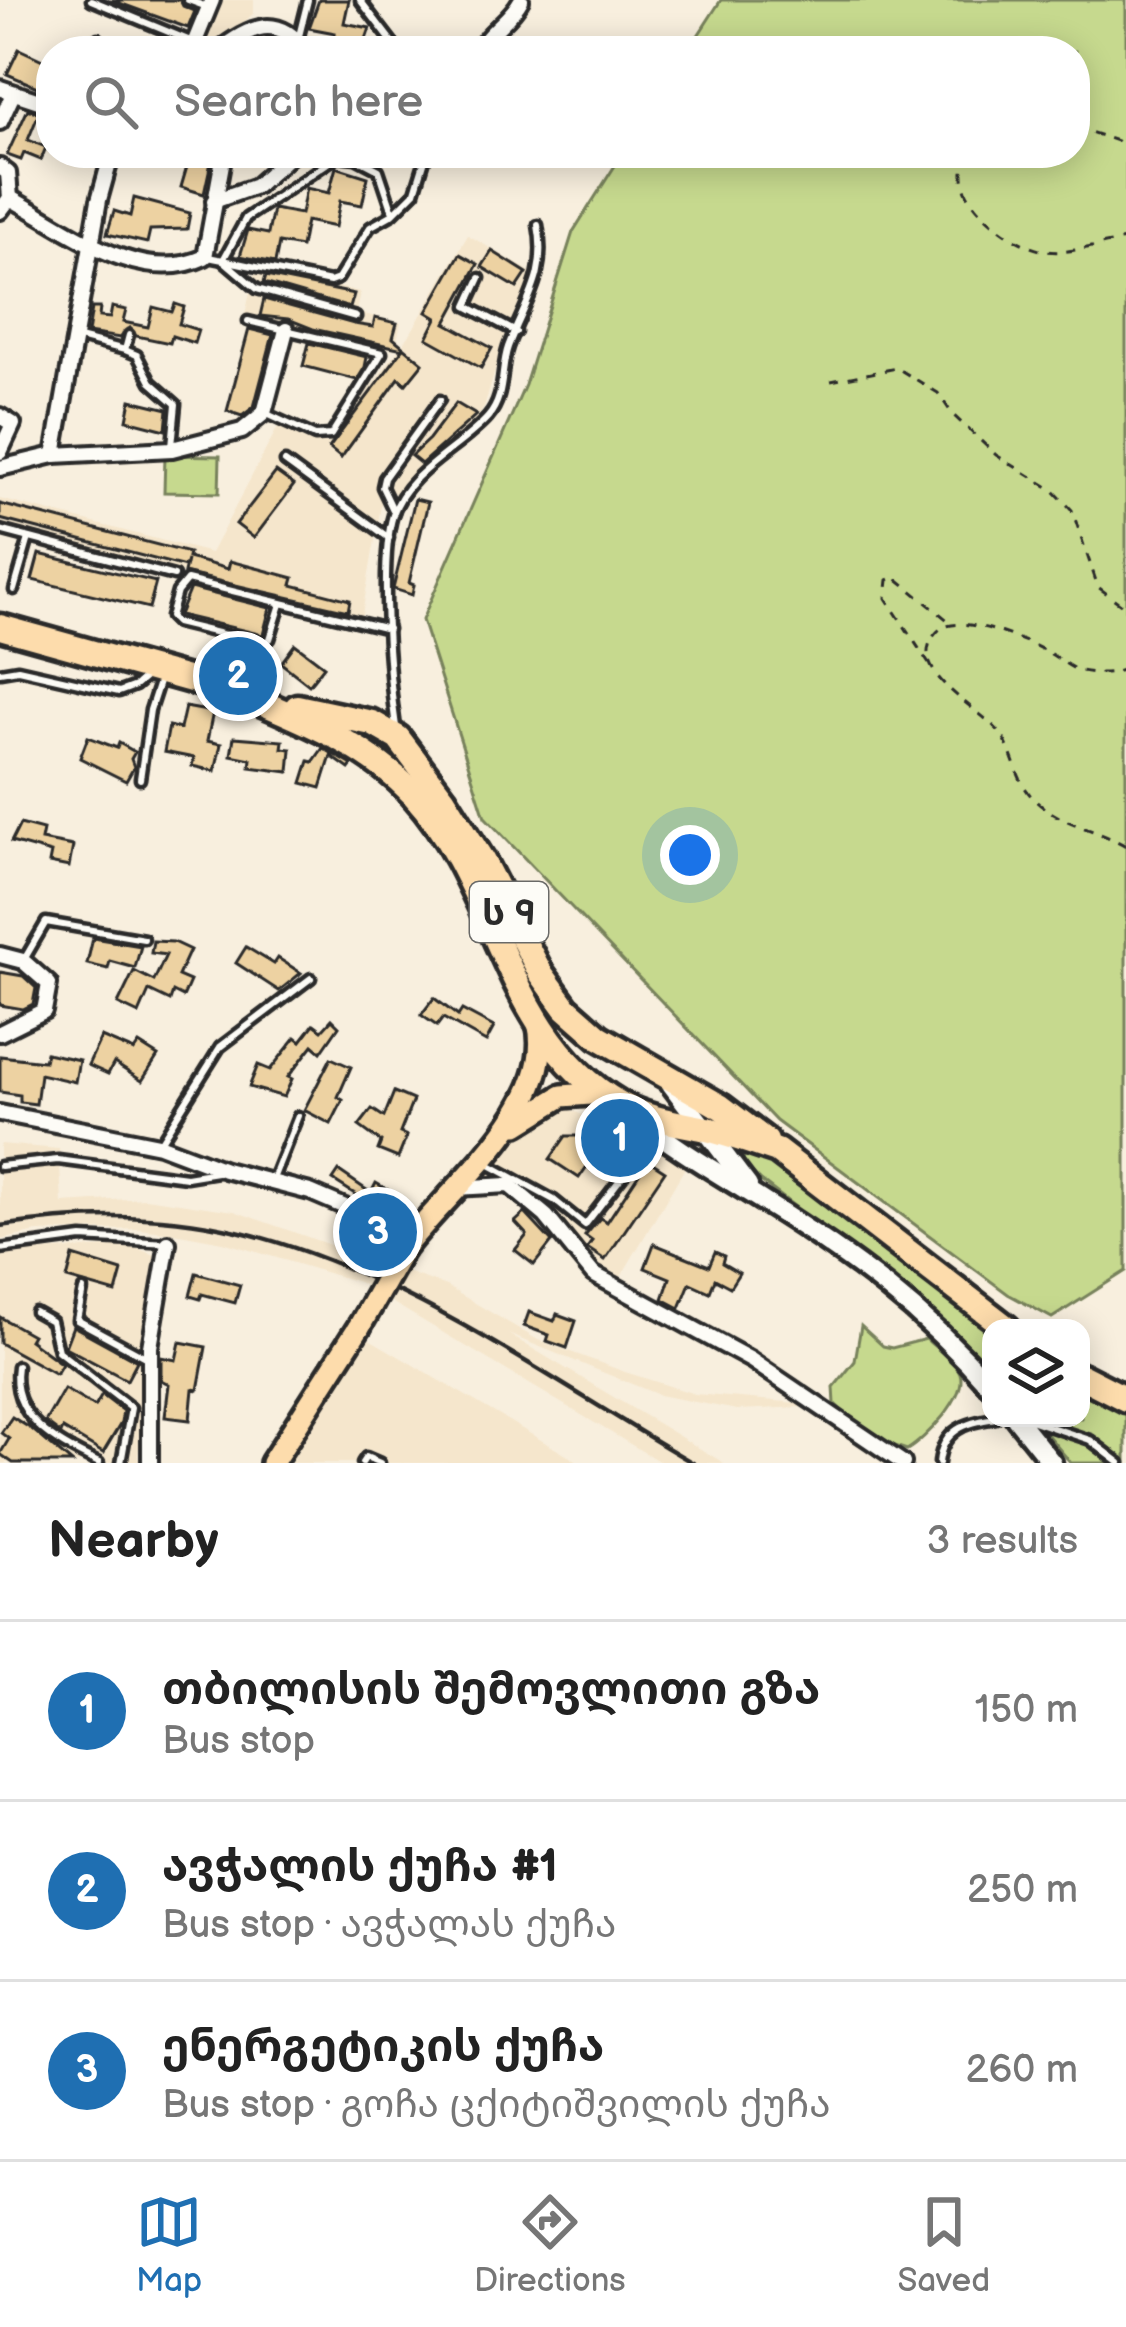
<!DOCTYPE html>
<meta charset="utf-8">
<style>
body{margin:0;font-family:"Balsamiq Sans","Noto Sans Georgian",sans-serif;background:#f2f2f2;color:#222}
.controls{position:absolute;right:36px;bottom:36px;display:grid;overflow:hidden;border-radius:24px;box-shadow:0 6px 30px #0003}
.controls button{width:108px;height:108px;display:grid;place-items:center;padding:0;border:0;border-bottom:3px solid #e0e0e0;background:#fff;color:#222;font:60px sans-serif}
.you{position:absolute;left:690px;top:855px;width:42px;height:42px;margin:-30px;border:9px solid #fff;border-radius:50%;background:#1a73e8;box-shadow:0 0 0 18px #1a73e833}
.badge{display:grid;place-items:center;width:78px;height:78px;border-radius:50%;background:#1f6fb2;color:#fff;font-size:39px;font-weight:700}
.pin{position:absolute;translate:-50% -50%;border:6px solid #fff;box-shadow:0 3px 12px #0006}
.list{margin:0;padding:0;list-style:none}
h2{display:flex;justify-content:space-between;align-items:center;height:156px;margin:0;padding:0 48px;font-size:51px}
h2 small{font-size:39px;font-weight:400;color:#767676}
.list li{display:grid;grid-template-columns:78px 1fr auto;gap:36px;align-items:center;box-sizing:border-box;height:180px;padding:0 48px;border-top:3px solid #e0e0e0}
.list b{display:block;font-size:45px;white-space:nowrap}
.list p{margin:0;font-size:39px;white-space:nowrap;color:#767676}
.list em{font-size:39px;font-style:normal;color:#767676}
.icon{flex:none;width:66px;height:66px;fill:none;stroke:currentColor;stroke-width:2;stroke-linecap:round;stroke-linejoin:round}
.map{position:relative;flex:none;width:1126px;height:1463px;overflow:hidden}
.search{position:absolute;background:#fff;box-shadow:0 6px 30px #0003;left:36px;right:36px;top:36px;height:132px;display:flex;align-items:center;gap:30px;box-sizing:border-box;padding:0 42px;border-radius:48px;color:#767676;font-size:45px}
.sheet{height:696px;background:#fff}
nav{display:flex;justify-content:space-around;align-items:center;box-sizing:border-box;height:168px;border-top:3px solid #e0e0e0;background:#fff;font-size:33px;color:#767676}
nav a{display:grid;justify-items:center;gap:6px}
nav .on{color:#1f6fb2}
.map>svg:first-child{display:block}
</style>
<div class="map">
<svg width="1126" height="1463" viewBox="0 0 1126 1463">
<rect width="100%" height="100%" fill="#f8efde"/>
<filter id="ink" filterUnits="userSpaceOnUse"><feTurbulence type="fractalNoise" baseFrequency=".00833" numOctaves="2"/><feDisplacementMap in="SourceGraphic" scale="24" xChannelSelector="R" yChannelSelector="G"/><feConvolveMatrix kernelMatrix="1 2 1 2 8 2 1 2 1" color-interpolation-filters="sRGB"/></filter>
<g filter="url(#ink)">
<g fill="#f5e6cc">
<polygon points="213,0 254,0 254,13 212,51 194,51"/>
<polygon points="468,235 534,274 503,344 484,408 465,435 399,493 383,494 361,620 0,524 0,499 211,553 281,421 327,444 409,336"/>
<polygon points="256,268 360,292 356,312 401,323 395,349 245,314"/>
<polygon points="561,1106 649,1142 686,1166 619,1280 599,1266 568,1229 506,1178 476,1176 496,1153"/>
<polygon points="0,1144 59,1149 62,1203 145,1198 234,1211 446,1286 538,1340 625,1372 695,1394 798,1403 803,1407 737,1410 659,1395 508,1334 724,1463 662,1463 358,1282 223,1242 174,1233 139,1229 37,1232 0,1240"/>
<polygon points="130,1246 158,1256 138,1457 140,1463 0,1463 0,1253"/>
<polygon points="366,1337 580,1463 285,1463"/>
</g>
<g fill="#c6d98e" stroke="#78825c" stroke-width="3">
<polygon points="721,0 1126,0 1126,1271 1052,1318 1008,1294 776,1121 485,817 422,620 525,385 573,232 623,153 1075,153 1075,51 688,51"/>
<polygon points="165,455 220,456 219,493 164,492"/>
<polygon points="748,1151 778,1164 991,1328 991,1367 932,1311 761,1181 744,1164 743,1155"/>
<path d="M861,1326l22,20 9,2 34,-9c10,10 29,21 34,34 8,23 -35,66 -53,77l-33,-11 -39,-35 -1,-17 21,-26z"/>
<polygon points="1081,1381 1126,1407 1126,1463 1071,1463 1033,1418 1081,1418"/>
</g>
<g fill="#edd2a2" stroke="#2b2b2b" stroke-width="3">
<polygon points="111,0 180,0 183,6 195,11 188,28"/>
<polygon points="319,0 349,0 344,23 370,28 362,51 331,51 335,33 309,28"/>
<polygon points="19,49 51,64 51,93 7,74"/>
<polygon points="28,109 39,113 28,140 46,147 41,160 24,153 21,160 7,155"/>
<polygon points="191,153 213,153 204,194 181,187"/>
<polygon points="336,167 368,177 362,205 340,201 335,227 306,221 301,247 279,243 275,263 240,256 248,230 268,234 273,209 301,214 306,188 329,193"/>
<polygon points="134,198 190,213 187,229 150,230 147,243 107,234 114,211 130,216"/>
<polygon points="492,251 527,273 517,288 482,267"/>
<polygon points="460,254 478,264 446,323 492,348 481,368 427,338 437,318 427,312"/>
<polygon points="266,276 354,294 350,308 264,283"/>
<polygon points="264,299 354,324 373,327 375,318 397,323 393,338 423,363 406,384 399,378 341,458 329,448 403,349 313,329 288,319 260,316"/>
<polygon points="175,304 184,307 179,324 198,330 194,343 172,336 170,343 136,336 130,328 120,338 88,333 92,308 100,308 99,317 110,318 112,307 126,310 123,322 148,327 153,307 172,312"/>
<polygon points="249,329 273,335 254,407 242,416 227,411"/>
<polygon points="309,343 367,357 365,367 357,380 303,366"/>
<polygon points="131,400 168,409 166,430 127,420"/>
<polygon points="456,403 476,415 421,464 411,456 429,439"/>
<polygon points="276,472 294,485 254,538 236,524"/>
<polygon points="415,499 428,502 409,583 414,585 412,595 393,589"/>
<polygon points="0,504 189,553 188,558 228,569 230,561 294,578 292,585 350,600 348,611 184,573 187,560 185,567 0,519"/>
<polygon points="39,554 156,582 149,608 32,580"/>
<polygon points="190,588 270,608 263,635 179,615"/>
<polygon points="295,644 324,666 309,685 281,663"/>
<polygon points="185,707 213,712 207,741 221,744 215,771 192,766 194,758 164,752 169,726 180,729"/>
<polygon points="88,737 117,748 119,743 135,752 131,759 134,767 126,781 80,758"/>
<polygon points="234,737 283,741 282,748 291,749 289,772 250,767 251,759 231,755"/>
<polygon points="323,748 352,765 349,769 331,756 321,788 302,783 309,761 313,762"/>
<polygon points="20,824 43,830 41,840 73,846 69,867 49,863 51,853 11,842"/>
<polygon points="93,938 141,946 135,968 110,961 108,969 87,964"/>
<polygon points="153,941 173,942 190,950 178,976 190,981 183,997 173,992 170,1001 149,991 139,1014 118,1004 134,971 154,981 166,955 151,953"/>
<polygon points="246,947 274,964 278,958 301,973 279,991 236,963"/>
<polygon points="0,972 23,976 36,988 33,1004 23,1009 0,1005"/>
<polygon points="434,998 458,1016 462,1010 494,1027 486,1042 443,1018 437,1026 421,1015"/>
<polygon points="332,1019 339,1026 321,1052 313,1045 288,1077 292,1079 284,1097 249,1087 258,1065 270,1070 296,1037 301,1041 314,1024 322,1030"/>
<polygon points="101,1037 134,1051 139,1044 158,1056 142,1081 114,1063 108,1074 88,1065"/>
<polygon points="46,1053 79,1060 75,1082 40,1074 36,1104 20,1102 20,1095 0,1092 0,1056 44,1061"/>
<polygon points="331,1058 351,1067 338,1097 343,1100 331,1124 304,1110"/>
<polygon points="394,1092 413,1100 400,1133 407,1136 398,1158 378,1150 381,1142 359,1126 372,1109 384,1117"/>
<polygon points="596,1128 608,1136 579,1178 550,1159 566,1136 591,1136"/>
<polygon points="648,1160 665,1171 605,1260 587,1248 592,1241 585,1236 600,1218 607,1222"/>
<polygon points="339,1171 371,1193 376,1183 390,1191 380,1210 333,1180"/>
<polygon points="525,1213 552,1242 534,1265 515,1250 527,1235 515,1222"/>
<polygon points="654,1244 709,1266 715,1252 724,1256 722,1263 739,1273 730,1287 715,1279 710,1292 690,1283 680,1308 663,1299 670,1278 645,1268"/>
<polygon points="73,1256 122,1271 116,1293 67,1279"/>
<polygon points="196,1273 240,1285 235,1303 202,1294 200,1299 190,1296"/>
<polygon points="529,1312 554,1321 557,1314 576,1321 567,1348 547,1341 549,1335 524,1326"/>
<polygon points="0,1317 32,1335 29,1340 62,1364 56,1374 0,1343"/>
<polygon points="73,1326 137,1361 127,1380 65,1347"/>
<polygon points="180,1342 206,1347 198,1390 193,1389 190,1420 165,1417 169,1384 161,1380 161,1357 176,1360"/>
<polygon points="64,1389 95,1407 102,1395 123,1411 121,1423 103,1453 63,1429 61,1434 45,1422"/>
<polygon points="12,1417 33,1430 72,1463 13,1463 0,1454 9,1439 1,1433"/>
</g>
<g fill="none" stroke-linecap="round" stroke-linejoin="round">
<g stroke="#2b2b2b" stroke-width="15">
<g id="lane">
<polyline points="91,0 193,42"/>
<polyline points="188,0 207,7"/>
<polyline points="360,0 399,51"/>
<polyline points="299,36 308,0"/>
<polyline points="98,51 98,38"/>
<polyline points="208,257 223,260 246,218 338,156 356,158 379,170 393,212"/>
<polyline points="480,278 467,306 516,332"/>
<polyline points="356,317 257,289 223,260 330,282 338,279 370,227 393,214 415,192 427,153"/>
<polyline points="248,321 382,353 331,435 315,436 267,414"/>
<polyline points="75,337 125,350 129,335"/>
<polyline points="125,350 137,355 151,382 176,404 172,446"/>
<polyline points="285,462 389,538"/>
<polyline points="394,512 382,487 384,478 440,400"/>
<polyline points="0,530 174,576"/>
<polyline points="14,590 29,538"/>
<polyline points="281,604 270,639 263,644 176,623 170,617 177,592 187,580 388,629"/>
<polyline points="0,672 18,669 119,692 135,686 149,674"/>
<path d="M396,727c-7,-48 -17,-167 -3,-212 14,-44 67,-66 95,-98 18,-21 12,-47 20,-70 17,-46 40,-70 30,-122"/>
<polyline points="140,779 150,710 161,676"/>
<polyline points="25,958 46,922 144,939"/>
<polyline points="161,1141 220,1047 311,978"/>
<polyline points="488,1164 554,1200 585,1225 635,1160"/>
<polyline points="0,1166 58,1160 186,1177 217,1172"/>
<polyline points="273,1179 298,1116"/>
<polyline points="0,1249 82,1238 168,1243"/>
<polyline points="83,1290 77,1320 147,1358"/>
<polyline points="35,1312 51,1321 58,1351 131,1408 121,1463"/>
<path d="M17,1366c-8,52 41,78 82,97"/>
<polyline points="1024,1418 1090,1440 1120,1463"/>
<polyline points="362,1463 366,1457 380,1463"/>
<path d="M939,1463c3,-33 27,-41 57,-45"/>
</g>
</g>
<g stroke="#2b2b2b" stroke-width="22">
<g id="street">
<polyline points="191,51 212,0"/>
<path d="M218,51c32,-24 59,-39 88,0"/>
<path d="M479,51c9,-20 31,-30 42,-51"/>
<polyline points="0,88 51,105"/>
<polyline points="0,122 13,94"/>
<polyline points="0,167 8,173 10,198 0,211"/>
<path d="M10,198c56,30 129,90 195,59l19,-104"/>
<polyline points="214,201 256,186 293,153"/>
<polyline points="0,416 13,424 0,452"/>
<polyline points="54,455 99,200 112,153"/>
<polyline points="0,468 54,455 172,449 242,431 264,413 286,330"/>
<polyline points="0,955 23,961 49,984 44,1011 0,1033"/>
<polyline points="0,1113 159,1145 225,1170 310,1192 413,1236"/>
<polyline points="455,1188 509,1185 546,1216 593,1274 751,1360 903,1463"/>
<polyline points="150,1463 150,1347 168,1243"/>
</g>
</g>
<g stroke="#2b2b2b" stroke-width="27">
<g id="secondary">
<polyline points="671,1084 748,1186"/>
<path d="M634,1115c41,34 86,59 130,87 87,54 160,108 227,185"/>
<polyline points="1016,1418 1052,1463"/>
</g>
</g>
<g stroke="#2b2b2b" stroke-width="30">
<g id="primary">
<polyline points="517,1124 562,1096 605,1093"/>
<path d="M403,1249c46,-61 156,-144 135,-227"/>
<polyline points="272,1463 359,1327"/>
</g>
</g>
<g stroke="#2b2b2b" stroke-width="33">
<g id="highway">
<polyline points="0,627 263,700"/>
<path d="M251,698c59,25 119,49 163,97 84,91 91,243 206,309 26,15 58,19 87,25 24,6 47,14 70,22l230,177"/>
<polyline points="297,707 372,723 398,738 444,799 482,860 540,972 566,1008 599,1037 721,1107 766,1141"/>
<polyline points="1081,1376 1126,1399"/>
</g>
</g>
<g stroke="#2b2b2b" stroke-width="3" stroke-dasharray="9 9" stroke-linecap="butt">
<polyline points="1075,127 1117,141 1126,149"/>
<path d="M966,153c-3,13 -5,25 0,38 10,24 49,53 74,59 27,6 59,-6 86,-10"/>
<polyline points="831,381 897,368 938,393 953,415 996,455 1053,490 1072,510 1098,587 1126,608"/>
<polyline points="929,664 886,598 888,580 895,577 950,622"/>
<path d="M1126,669c-15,5 -29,5 -45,2 -12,-3 -21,-12 -32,-18 -22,-12 -92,-43 -112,-21 -37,41 50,78 66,105 14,26 14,51 40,70 24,18 57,24 83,39"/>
</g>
<use href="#lane" stroke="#fdfcf7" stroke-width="6"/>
<use href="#street" stroke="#fdfcf7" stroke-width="14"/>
<use href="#secondary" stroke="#fdfcf7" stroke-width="18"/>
<use href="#primary" stroke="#fddcac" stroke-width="21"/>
<use href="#highway" stroke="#fddcac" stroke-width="24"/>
<path stroke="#2b2b2b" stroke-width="4.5" d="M0,1226c78,-12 159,-14 237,5 165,40 311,148 456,232"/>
<g stroke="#2b2b2b" stroke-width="30" stroke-linecap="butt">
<polyline id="primary-bridge" points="359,1327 403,1249"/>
</g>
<use href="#primary-bridge" stroke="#fddcac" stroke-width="21"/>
</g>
</g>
<g text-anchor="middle" stroke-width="9" stroke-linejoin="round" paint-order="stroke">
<rect fill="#fdfcf7" stroke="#6a6a68" stroke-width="3" x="470" y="882" width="78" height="60" rx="9"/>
<g font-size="36" font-weight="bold" fill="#2b2b2b">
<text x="509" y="925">ს 9</text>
</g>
</g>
</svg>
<div class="controls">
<button><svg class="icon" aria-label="layers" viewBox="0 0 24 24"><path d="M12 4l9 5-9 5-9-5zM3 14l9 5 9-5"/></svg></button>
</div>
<div class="you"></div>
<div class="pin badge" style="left:620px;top:1138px">1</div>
<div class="pin badge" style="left:238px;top:676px">2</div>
<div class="pin badge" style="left:378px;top:1232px">3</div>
<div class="search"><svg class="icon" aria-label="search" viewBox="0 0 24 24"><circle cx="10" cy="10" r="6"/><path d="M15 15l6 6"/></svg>Search here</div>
</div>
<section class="sheet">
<h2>Nearby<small>3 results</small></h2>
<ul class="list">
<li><span class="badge">1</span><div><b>თბილისის შემოვლითი გზა</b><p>Bus stop</p></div><em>150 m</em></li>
<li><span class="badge">2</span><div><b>ავჭალის ქუჩა #1</b><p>Bus stop · ავჭალას ქუჩა</p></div><em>250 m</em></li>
<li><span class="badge">3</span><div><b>ენერგეტიკის ქუჩა</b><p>Bus stop · გოჩა ცქიტიშვილის ქუჩა</p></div><em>260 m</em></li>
</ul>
</section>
<nav>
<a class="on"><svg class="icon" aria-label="map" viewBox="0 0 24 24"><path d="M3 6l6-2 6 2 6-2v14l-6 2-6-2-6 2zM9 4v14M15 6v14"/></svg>Map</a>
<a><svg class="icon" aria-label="directions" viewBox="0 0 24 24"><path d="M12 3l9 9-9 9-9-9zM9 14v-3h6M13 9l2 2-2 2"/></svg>Directions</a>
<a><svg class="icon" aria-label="saved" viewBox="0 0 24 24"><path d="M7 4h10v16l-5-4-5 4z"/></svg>Saved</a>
</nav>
